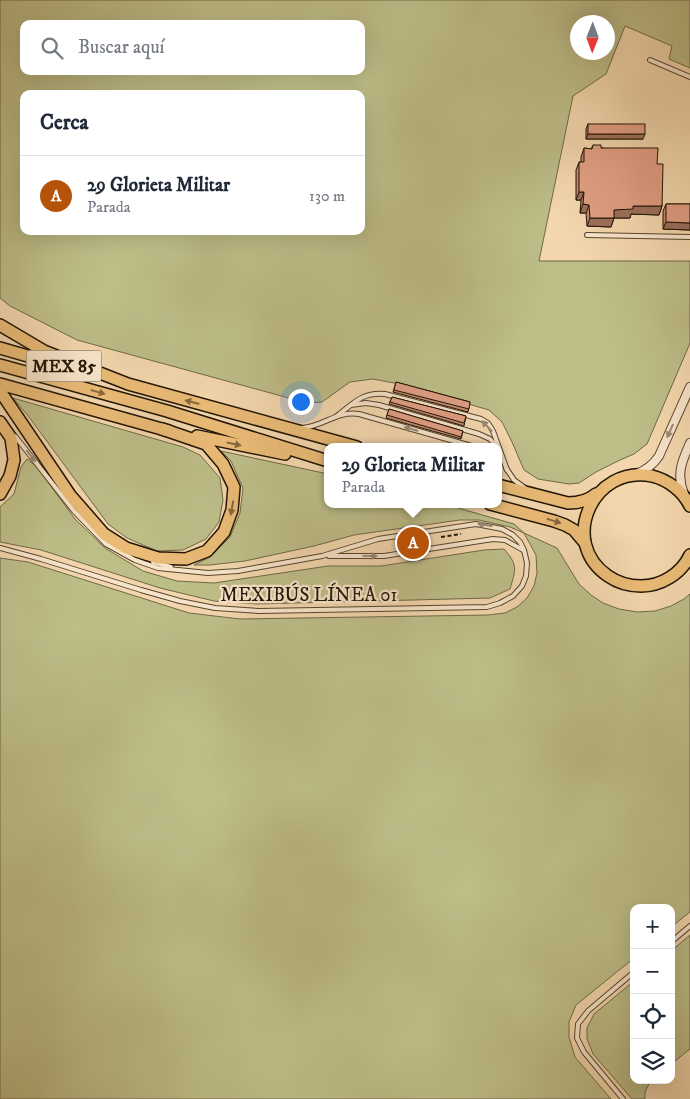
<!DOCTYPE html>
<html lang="es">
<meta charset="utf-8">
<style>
body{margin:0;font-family:"IM FELL DW Pica",serif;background:#f6f6f7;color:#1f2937}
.controls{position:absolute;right:15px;bottom:15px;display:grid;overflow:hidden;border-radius:10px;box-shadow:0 5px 20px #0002}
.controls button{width:45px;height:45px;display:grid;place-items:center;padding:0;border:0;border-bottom:1px solid #e0e1e3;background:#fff;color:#1f2937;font:25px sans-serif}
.compass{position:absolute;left:570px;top:15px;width:45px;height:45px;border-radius:50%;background:#fff;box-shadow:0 5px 20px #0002;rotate:181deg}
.you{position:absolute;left:300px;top:401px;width:18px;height:18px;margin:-12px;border:4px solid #fff;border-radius:50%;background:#1a73e8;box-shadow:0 0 0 8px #1a73e833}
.badge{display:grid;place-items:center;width:32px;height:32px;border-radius:50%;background:#b45309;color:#fff;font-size:16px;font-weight:700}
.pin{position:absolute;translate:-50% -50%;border:2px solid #fff;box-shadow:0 1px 5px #0006}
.popup{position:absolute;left:324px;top:443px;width:178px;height:65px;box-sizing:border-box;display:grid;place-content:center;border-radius:10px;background:#fff;filter:drop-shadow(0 1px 4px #0005);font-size:16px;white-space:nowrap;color:#747a83}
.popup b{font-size:19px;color:#1f2937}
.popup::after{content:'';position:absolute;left:50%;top:100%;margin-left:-10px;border:10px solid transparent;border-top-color:#fff}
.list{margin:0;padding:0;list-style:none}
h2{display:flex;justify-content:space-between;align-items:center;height:65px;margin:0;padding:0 20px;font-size:21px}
h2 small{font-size:16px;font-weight:400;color:#747a83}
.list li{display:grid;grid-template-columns:32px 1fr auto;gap:15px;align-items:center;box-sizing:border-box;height:80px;padding:0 20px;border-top:1px solid #e0e1e3}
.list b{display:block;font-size:19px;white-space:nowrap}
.list p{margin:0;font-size:16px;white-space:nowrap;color:#747a83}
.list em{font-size:16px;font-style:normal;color:#747a83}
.icon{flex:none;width:28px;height:28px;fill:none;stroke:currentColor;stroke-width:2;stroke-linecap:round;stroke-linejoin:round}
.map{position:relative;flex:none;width:690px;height:1099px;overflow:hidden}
.search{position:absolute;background:#fff;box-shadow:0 5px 20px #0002;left:20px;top:20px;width:345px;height:55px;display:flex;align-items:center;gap:12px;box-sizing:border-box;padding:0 18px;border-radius:10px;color:#747a83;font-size:19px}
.panel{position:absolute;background:#fff;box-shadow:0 5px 20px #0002;left:20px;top:90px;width:345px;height:145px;border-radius:10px}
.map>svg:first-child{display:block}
</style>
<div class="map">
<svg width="690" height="1099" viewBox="0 0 690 1099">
<rect width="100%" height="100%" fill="#f3d6ad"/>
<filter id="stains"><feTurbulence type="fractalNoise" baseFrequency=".004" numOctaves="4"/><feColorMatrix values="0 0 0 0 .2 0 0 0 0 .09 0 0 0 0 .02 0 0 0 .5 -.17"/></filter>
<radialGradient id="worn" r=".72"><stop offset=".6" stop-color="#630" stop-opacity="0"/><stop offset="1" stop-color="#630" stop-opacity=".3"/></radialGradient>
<g fill="#bdbd88" stroke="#6f6946" fill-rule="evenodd">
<path d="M0,0h690v68l-21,-9 3,-13 -47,-20 -19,48 -33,22 -34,165h151v82l-43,101 -13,10 -14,6 -24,12 -17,11 -10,1 -31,-5 -14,-9 -12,-28 -10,-20 -13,-12 -90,-26 -26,-5 -23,3 -28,20 -15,1 -230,-63 -67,-34 -10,-8zM578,22h30v30h-30zM24,24h337v47h-337zM24,94h337v137h-337z"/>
<polygon points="13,398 183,447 200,455 220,478 223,500 219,522 206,539 183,550 157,551 127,538 108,524 29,417"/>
<polygon points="221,451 328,474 328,504 444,504 514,524 524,533 557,548 579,584 591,595 603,603 619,609 637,612 655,611 671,606 684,599 690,594 690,912 671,927 671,908 634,908 634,958 576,1005 569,1022 569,1037 575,1057 611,1099 0,1099 0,558 28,562 189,613 240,619 488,615 505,613 517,607 527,598 534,586 537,573 536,555 524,533 510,527 479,520 460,520 354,535 314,546 245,561 210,565 194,565 210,557 230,537 240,513 243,488 231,461"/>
<path d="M27,459l9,7 39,53 30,29 38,23 34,10 37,2 114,-17h53l103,-16 20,-1c14,16 12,20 6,40l-20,9 -233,6 -43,-3 -54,-13 -119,-38 -41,-8v-35l14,-13 7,-27z"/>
<polygon points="690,935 690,1049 671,1064 671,951"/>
<polygon points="634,981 634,1080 651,1080 645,1092 645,1099 632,1099 593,1054 587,1039 587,1028 594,1014"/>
</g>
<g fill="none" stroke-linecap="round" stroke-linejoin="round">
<g stroke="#56452f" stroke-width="6">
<g id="lane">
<polyline points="650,60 690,77"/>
<polyline points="587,235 690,237"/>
<polyline points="351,405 366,403 379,405 479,434 490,439 497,447"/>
<path d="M337,416c17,-13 25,-24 48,-22l96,25 7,4 5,8 14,39"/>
<path d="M302,428c23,-2 33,-17 57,-14l116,33"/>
<polyline points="506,468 514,480 525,488"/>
<polyline points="0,548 41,559 141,590 180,601 215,608 259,611 487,607 500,603 513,596 522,586 526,576 527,563 524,550 520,542 513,535 502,529 476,524 378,539 322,556 238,571 208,573 158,568 135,560 106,544 74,511 15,436"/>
<polyline points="329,556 384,556 493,539 505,540 523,550"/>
<polyline points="153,562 171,567"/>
<polyline points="671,942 690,926"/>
<polyline points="623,1099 584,1052 577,1038 578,1024 588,1011 634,972"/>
</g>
</g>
<g stroke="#56452f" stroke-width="10">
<g id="street">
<path d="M636,474c11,-4 17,-9 23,-18l31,-69"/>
<path d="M684,494c-8,-20 -2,-33 6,-51"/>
</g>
</g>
<g stroke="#211505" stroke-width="14">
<g id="primary">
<polyline points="0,325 44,351 128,384 357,447"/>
<polyline points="0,348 66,367"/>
<polyline points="0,365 167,411 328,461"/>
<polyline points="0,384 169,431"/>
<polyline points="0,391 70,495 104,534 126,548 158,558 186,559 207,551 224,532 232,510 234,487 223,464 206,444 162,429"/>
<polyline points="0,422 11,438 14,460 10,476 0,494"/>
<polyline points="197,436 285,454"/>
<path d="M498,485l70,18c10,0 20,-2 28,-9"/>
<polyline points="490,504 554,521 565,525 574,530 585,543"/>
<path d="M690,506c-7,-15 -22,-26 -38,-30 -59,-12 -94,66 -44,100 10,7 21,10 33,10 20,0 40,-12 49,-31"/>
</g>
</g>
<polyline stroke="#211505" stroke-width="2" stroke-dasharray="4 2.5" stroke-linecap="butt" points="441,537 461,534"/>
<use href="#lane" stroke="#f7e4ca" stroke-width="4"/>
<use href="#street" stroke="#f7e4ca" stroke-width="8"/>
<use href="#primary" stroke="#eabb76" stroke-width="11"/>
</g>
<g fill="#c18871" stroke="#211505">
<polygon points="588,124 643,139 586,139 586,129"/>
<polygon points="593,145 657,164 662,206 659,215 631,214 630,218 614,218 611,227 587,226 586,213 580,213 581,200 576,200 576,170 579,162 581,162 581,157 584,148 591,149"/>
<polygon points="666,204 690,204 690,230 663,229 663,211"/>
<polygon points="396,382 470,402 468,412 393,392"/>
<polygon points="392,397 466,416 464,426 389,404"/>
<polygon points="389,409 463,431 461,439 386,418"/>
</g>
<g fill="#9d6f5c" stroke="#211505">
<polygon points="588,134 645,134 643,139 586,139"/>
<polygon points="579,192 584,192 581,200 576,200"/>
<polygon points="583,204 589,205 586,213 580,213"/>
<polygon points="633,206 662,206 659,215 631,214 630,218 611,218 614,210"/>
<polygon points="590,218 614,218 611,227 587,226"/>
<polygon points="666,222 690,223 690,230 663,229"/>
</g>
<g fill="#e09e83" stroke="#211505">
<rect x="588" y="124" width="57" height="10"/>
<polygon points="593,145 601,145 601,148 658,148 657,164 663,164 662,206 633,206 633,209 614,210 614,218 590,218 589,205 583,204 584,192 579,192 579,162 584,162 584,148 592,149"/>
<polygon points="666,204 690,204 690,223 666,222"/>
<polygon points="396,382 470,402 469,409 394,390"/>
<polygon points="392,397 466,416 464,423 390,402"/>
<polygon points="389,409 463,431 461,437 387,415"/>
</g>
<defs><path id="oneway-solid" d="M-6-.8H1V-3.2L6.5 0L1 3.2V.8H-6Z" transform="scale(1.25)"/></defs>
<g fill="#86683e">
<use href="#oneway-solid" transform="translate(98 392) rotate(16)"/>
<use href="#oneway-solid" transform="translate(192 402) rotate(-165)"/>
<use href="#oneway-solid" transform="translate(234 444) rotate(12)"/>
<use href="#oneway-solid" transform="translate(232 508) rotate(100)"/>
<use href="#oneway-solid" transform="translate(554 521) rotate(17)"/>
</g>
<g fill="#978771">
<use href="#oneway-solid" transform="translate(487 426) rotate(-133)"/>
<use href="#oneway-solid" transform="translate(411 429) rotate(-164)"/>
<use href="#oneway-solid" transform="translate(670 431) rotate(114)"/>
<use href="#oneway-solid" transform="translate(31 456) rotate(52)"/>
<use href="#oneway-solid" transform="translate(485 525) rotate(-171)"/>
<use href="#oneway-solid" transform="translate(370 556) rotate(1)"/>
</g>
<g text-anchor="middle" stroke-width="4.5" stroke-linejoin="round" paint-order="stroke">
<rect fill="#f7e4ca" stroke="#615340" stroke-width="1" x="26.5" y="350.5" width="75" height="31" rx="4"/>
<g font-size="18" font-weight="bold" fill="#211505">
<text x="64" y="372">MEX 85</text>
</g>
<g font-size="19" fill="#211505" stroke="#f7e4ca">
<text x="309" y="601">MEXIBÚS LÍNEA 01</text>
</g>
</g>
<rect width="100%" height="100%" filter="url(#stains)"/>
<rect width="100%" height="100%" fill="url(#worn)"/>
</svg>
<div class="controls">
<button>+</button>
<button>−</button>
<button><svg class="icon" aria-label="locate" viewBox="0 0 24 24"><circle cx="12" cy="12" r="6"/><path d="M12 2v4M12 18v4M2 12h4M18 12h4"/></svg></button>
<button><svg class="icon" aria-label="layers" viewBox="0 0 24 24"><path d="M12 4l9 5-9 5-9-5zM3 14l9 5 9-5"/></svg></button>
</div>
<svg class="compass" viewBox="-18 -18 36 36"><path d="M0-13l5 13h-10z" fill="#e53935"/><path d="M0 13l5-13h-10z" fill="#747a83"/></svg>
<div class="you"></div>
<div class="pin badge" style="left:413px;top:543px">A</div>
<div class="popup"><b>29 Glorieta Militar</b>Parada</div>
<div class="search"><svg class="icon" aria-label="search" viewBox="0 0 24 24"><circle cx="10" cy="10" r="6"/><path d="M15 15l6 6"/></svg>Buscar aquí</div>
<section class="panel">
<h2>Cerca<small></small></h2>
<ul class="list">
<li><span class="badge">A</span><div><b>29 Glorieta Militar</b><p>Parada</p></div><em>130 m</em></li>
</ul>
</section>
</div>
